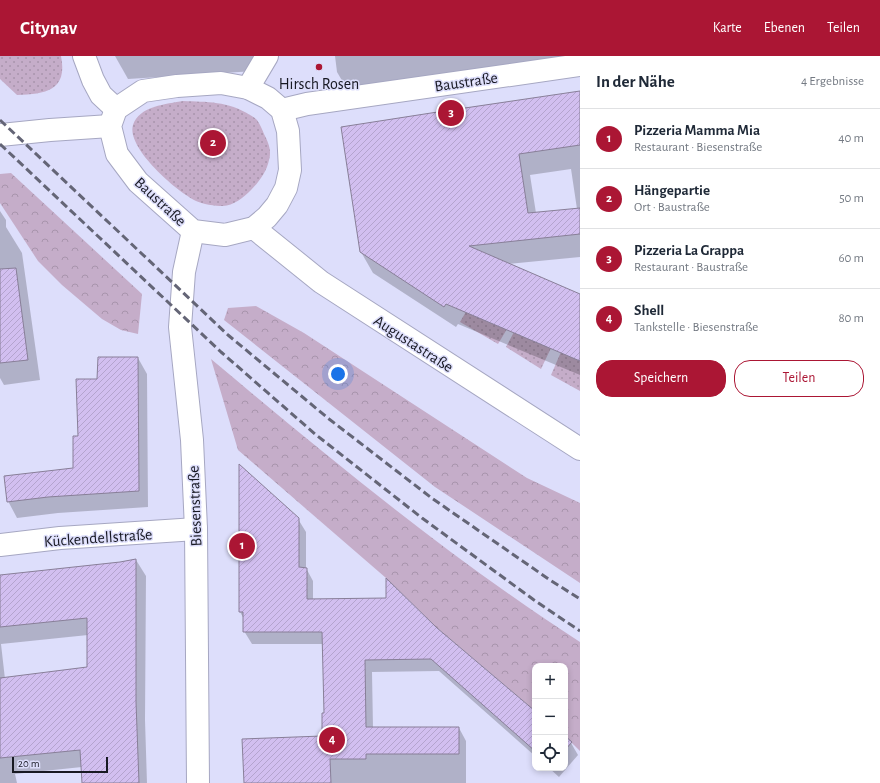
<!DOCTYPE html>
<html lang="de">
<meta charset="utf-8">
<style>
body{margin:0;font-family:"Alegreya Sans",sans-serif;background:#f2f2f3;color:#1f2937}
.controls{position:absolute;right:12px;bottom:12px;display:grid;overflow:hidden;border-radius:8px;box-shadow:0 2px 6px #0003}
.controls button{width:36px;height:36px;display:grid;place-items:center;padding:0;border:0;border-bottom:1px solid #e0e1e3;background:#fff;color:#1f2937;font:20px sans-serif}
.scale{position:absolute;left:12px;bottom:10px;width:96px;box-sizing:border-box;padding-left:4px;border:2px solid #181923;border-top:0;font-size:11px;line-height:14px;white-space:nowrap;color:#181923;-webkit-text-stroke:3px #dddefb;paint-order:stroke}
.you{position:absolute;left:338px;top:318px;width:14px;height:14px;margin:-10px;border:3px solid #fff;border-radius:50%;background:#1a73e8;box-shadow:0 0 0 6px #1a73e833}
.badge{display:grid;place-items:center;width:26px;height:26px;border-radius:50%;background:#ab1634;color:#fff;font-size:13px;font-weight:700}
.pin{position:absolute;translate:-50% -50%;border:2px solid #fff;box-shadow:0 1px 4px #0006}
.list{margin:0;padding:0;list-style:none}
h2{display:flex;justify-content:space-between;align-items:center;height:52px;margin:0;padding:0 16px;font-size:17px}
h2 small{font-size:13px;font-weight:400;color:#747a83}
.list li{display:grid;grid-template-columns:26px 1fr auto;gap:12px;align-items:center;box-sizing:border-box;height:60px;padding:0 16px;border-top:1px solid #e0e1e3}
.list b{display:block;font-size:15px;white-space:nowrap}
.list p{margin:0;font-size:13px;white-space:nowrap;color:#747a83}
.list em{font-size:13px;font-style:normal;color:#747a83}
.actions{display:flex;gap:8px;padding:12px 16px}
.actions a{flex:1;padding:9px 0;border:1px solid #ab1634;border-radius:16px;text-align:center;font-size:14px;color:#ab1634}
.actions .main{background:#ab1634;color:#fff}
.icon{flex:none;width:22px;height:22px;fill:none;stroke:currentColor;stroke-width:2;stroke-linecap:round;stroke-linejoin:round}
.map{position:relative;flex:none;width:580px;height:727px;overflow:hidden}
header{display:flex;align-items:center;gap:24px;box-sizing:border-box;height:56px;padding:0 20px;background:#ab1634;color:#fff}
header strong{font-size:19px}
nav{display:flex;gap:22px;margin-inline-start:auto;font-size:14px}
main{display:flex}
aside{flex:1;background:#fff}
.map>svg:first-child{display:block}
</style>
<header>
<strong>Citynav</strong>
<nav><a>Karte</a><a>Ebenen</a><a>Teilen</a></nav>
</header>
<main>
<div class="map">
<svg width="580" height="727" viewBox="0 0 580 727">
<defs>
<pattern id="grass-dots" width="8" height="8" patternUnits="userSpaceOnUse"><rect width="8" height="8" fill="#c5adc9"/><path d="M2 2h.1M6 6h.1" fill="none" stroke="#a894ac" stroke-width="1.8" stroke-linecap="round"/></pattern>
<pattern id="forest-crowns" width="20" height="18" patternUnits="userSpaceOnUse"><rect width="20" height="18" fill="#c5adc9"/><path d="M2 6a3 3 0 1 1 6 0M12 15a3 3 0 1 1 6 0" fill="none" stroke="#a894ac"/></pattern>
<pattern id="building-hatch" width="6" height="6" patternUnits="userSpaceOnUse"><rect width="6" height="6" fill="#d2bff0"/><path d="M-1 1l2-2M0 6l6-6M5 7l2-2" fill="none" stroke="#b4a4ce"/></pattern>
</defs>
<rect width="100%" height="100%" fill="#dddefb"/>
<g fill="url(#grass-dots)">
<path d="M0,0h61c7,35 -16,38 -44,39l-17,-16z"/>
<path d="M183,45c24,1 45,0 67,14 2,1 5,3 7,5 3,4 5,9 7,14 4,8 8,16 5,26 -2,11 -10,22 -18,30 -7,7 -18,16 -28,16 -8,0 -21,-2 -27,-5 -19,-9 -70,-53 -63,-76 6,-19 34,-21 50,-24z"/>
<polygon points="467,254 507,273 498,288 460,266"/>
<polygon points="514,276 551,292 541,313 506,291"/>
<polygon points="561,296 580,305 580,335 551,319"/>
</g>
<g fill="url(#forest-crowns)">
<polygon points="11,117 142,238 138,278 121,274 102,263 62,229 38,205 0,147 0,118"/>
<polygon points="256,250 304,277 527,422 580,447 580,527 435,431 224,264 228,252"/>
<path d="M211,303c119,100 239,199 369,283v109l-15,-15v-70h-30v45l-98,-83 -51,-50 -148,-128z"/>
</g>
<g fill="#0003" fill-rule="evenodd">
<polygon points="115,0 264,0 255,15 128,23"/>
<polygon points="335,0 580,0 351,40 337,16"/>
<path d="M580,36v165l-72,7 72,31v80l-122,-51 -2,3 -83,-54 -12,-21zM571,113l6,40 -41,4 -6,-38z"/>
<polygon points="0,155 6,164 6,171 22,197 40,324 4,329 0,322"/>
<polygon points="138,302 147,318 148,451 58,457 17,462 8,445 74,413 79,381 98,324"/>
<polygon points="298,463 306,476 306,512 313,525 313,544 436,573 535,656 535,700 439,615 372,616 373,672 459,672 466,685 466,727 245,727 323,681 325,658 323,588 252,588 244,575 244,563 240,556"/>
<path d="M136,504l10,16 -1,144 2,63h-64l-1,-16 -67,7 2,9h-17v-207l120,-13zM88,579v33l-83,11 -4,-35z"/>
<polygon points="565,682 571,687 578,699 559,721 549,712 565,712"/>
</g>
<g fill="url(#building-hatch)" stroke="#887f98">
<polygon points="580,35 580,89 519,98 528,157 580,152 580,178 469,190 580,238 580,305 446,248 444,251 360,196 341,71 431,57"/>
<polygon points="16,212 28,304 0,307 0,213"/>
<polygon points="98,301 138,301 139,435 48,441 7,446 4,420 73,412 73,380 78,380 76,323 97,323"/>
<polygon points="239,408 299,462 299,511 307,512 307,543 386,542 386,522 437,572 535,655 535,695 431,603 365,604 366,671 459,671 459,698 366,698 366,703 330,703 331,727 244,727 242,683 322,680 322,657 324,657 322,576 243,576 243,556 239,556"/>
<polygon points="136,503 136,646 139,727 82,727 80,694 0,702 0,622 87,611 87,562 0,571 0,519 120,506"/>
<polygon points="565,680 572,686 565,694"/>
</g>
<g fill="none" stroke-linecap="round" stroke-linejoin="round">
<g stroke="#a6a7c2" stroke-width="24">
<g id="street">
<polyline points="84,0 93,24 101,39 116,53"/>
<polyline points="248,32 267,0"/>
<polyline points="282,54 307,48 580,9"/>
<polyline points="0,489 60,482 196,473"/>
</g>
</g>
<g stroke="#a6a7c2" stroke-width="24">
<g id="secondary">
<polygon points="221,27 248,32 268,42 282,54 288,75 290,114 286,132 277,149 267,161 254,172 225,179 193,175 138,126 117,98 110,70 116,53 143,35 177,30"/>
<polyline points="0,79 50,74 110,70"/>
<polyline points="254,172 321,226 580,393"/>
<polyline points="193,175 184,216 180,271 192,384 196,473 198,727"/>
</g>
</g>
<use href="#street" stroke="#fff" stroke-width="22"/>
<use href="#secondary" stroke="#fff" stroke-width="22"/>
<g stroke="#646576" stroke-width="3" stroke-dasharray="8 4" stroke-linecap="butt">
<polyline points="0,64 228,279 329,363 433,443 550,524 580,543"/>
<polyline points="0,88 221,296 315,378 422,462 534,544 580,575"/>
</g>
</g>
<circle fill="#ab1634" stroke="#dddefb" stroke-width="1.5" cx="319" cy="11" r="4"/>
<g text-anchor="middle" stroke-width="3" stroke-linejoin="round" paint-order="stroke">
<g font-size="16" fill="#181923" stroke="#dddefb">
<text transform="translate(466 25) rotate(-8)" y="6">Baustraße</text>
<text transform="translate(161 145) rotate(43)" y="6">Baustraße</text>
<text transform="translate(414 287) rotate(33)" y="6">Augustastraße</text>
<text transform="translate(194 450) rotate(-92)" y="6">Biesenstraße</text>
<text transform="translate(98 481) rotate(-4)" y="6">Kückendellstraße</text>
</g>
<g font-size="16" fill="#181923" stroke="#dddefb">
<text x="319" y="33">Hirsch Rosen</text>
</g>
</g>
</svg>
<div class="controls">
<button>+</button>
<button>−</button>
<button><svg class="icon" aria-label="locate" viewBox="0 0 24 24"><circle cx="12" cy="12" r="6"/><path d="M12 2v4M12 18v4M2 12h4M18 12h4"/></svg></button>
</div>
<div class="scale">20 m</div>
<div class="you"></div>
<div class="pin badge" style="left:242px;top:490px">1</div>
<div class="pin badge" style="left:213px;top:87px">2</div>
<div class="pin badge" style="left:451px;top:57px">3</div>
<div class="pin badge" style="left:332px;top:684px">4</div>
</div>
<aside>
<h2>In der Nähe<small>4 Ergebnisse</small></h2>
<ul class="list">
<li><span class="badge">1</span><div><b>Pizzeria Mamma Mia</b><p>Restaurant · Biesenstraße</p></div><em>40 m</em></li>
<li><span class="badge">2</span><div><b>Hängepartie</b><p>Ort · Baustraße</p></div><em>50 m</em></li>
<li><span class="badge">3</span><div><b>Pizzeria La Grappa</b><p>Restaurant · Baustraße</p></div><em>60 m</em></li>
<li><span class="badge">4</span><div><b>Shell</b><p>Tankstelle · Biesenstraße</p></div><em>80 m</em></li>
</ul>
<div class="actions"><a class="main">Speichern</a><a>Teilen</a></div>
</aside>
</main>
